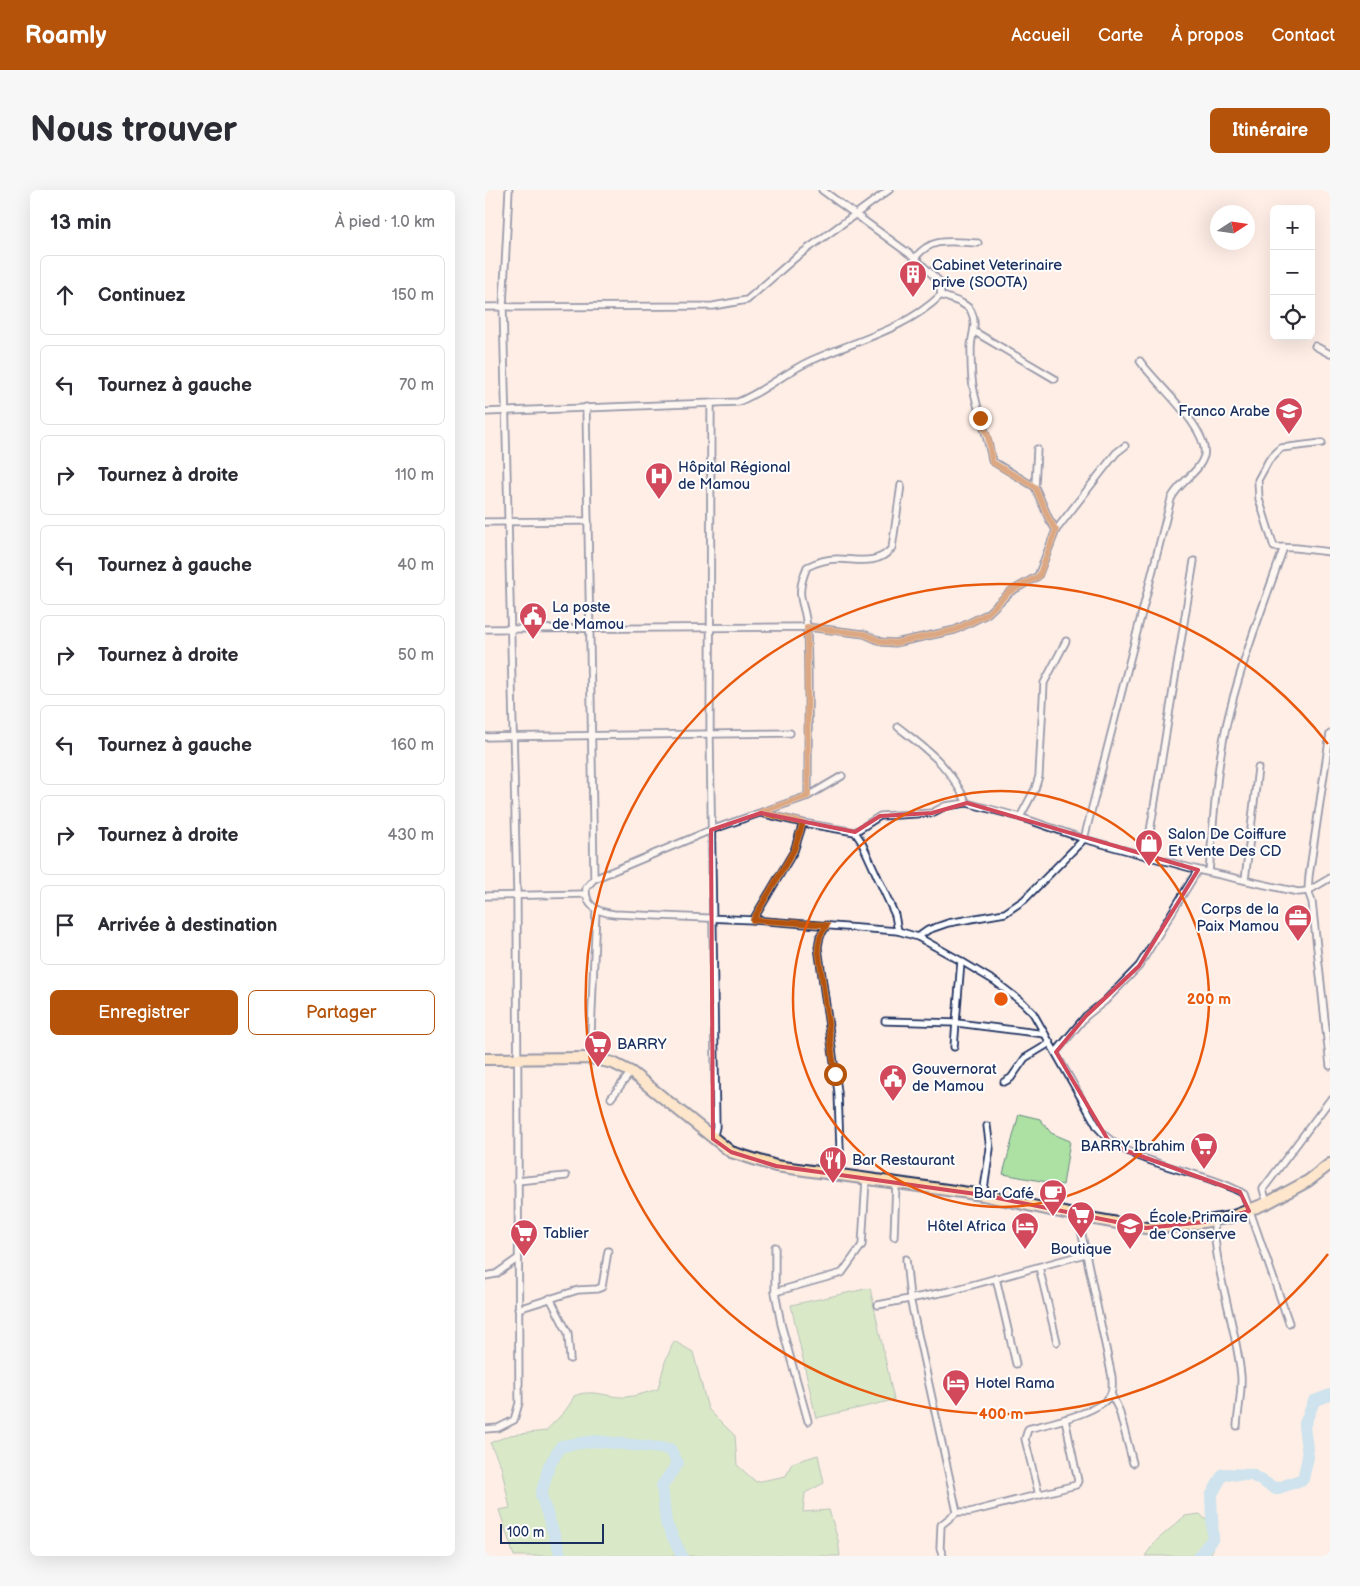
<!DOCTYPE html>
<html lang="fr">
<meta charset="utf-8">
<style>
body{margin:0;font-family:"Balsamiq Sans",sans-serif;background:#f7f7f7;color:#2b2b33}
.controls{position:absolute;right:15px;top:15px;display:grid;overflow:hidden;border-radius:8px;box-shadow:0 5px 20px #0002}
.controls button{width:45px;height:45px;display:grid;place-items:center;padding:0;border:0;border-bottom:1px solid #e1e1e2;background:#fff;color:#2b2b33;font:25px sans-serif}
.compass{position:absolute;left:725px;top:15px;width:45px;height:45px;border-radius:50%;background:#fff;box-shadow:0 5px 20px #0002;rotate:78deg}
.scale{position:absolute;left:15px;bottom:12px;width:104px;box-sizing:border-box;padding-left:5px;border:2px solid #1b2f5e;border-top:0;font-size:14px;line-height:18px;white-space:nowrap;color:#1b2f5e;-webkit-text-stroke:4px #fff;paint-order:stroke}
.stop{position:absolute;width:15px;height:15px;margin:-11px;border:4px solid #b45309;border-radius:50%;background:#fff}
.stop.end{background:#b45309;border-color:#fff;box-shadow:0 1px 5px #0008}
.list{margin:0;padding:0;list-style:none}
h2{display:flex;justify-content:space-between;align-items:center;height:65px;margin:0;padding:0 20px;font-size:21px}
h2 small{font-size:16px;font-weight:400;color:#7c7c81}
.list li{display:grid;grid-template-columns:32px 1fr auto;gap:15px;align-items:center;box-sizing:border-box;height:80px;margin:0 10px 10px;padding:0 10px;border:1px solid #e1e1e2;border-radius:8px}
.list b{display:block;font-size:19px;white-space:nowrap}
.list em{font-size:16px;font-style:normal;color:#7c7c81}
.actions{display:flex;gap:10px;padding:15px 20px}
.actions a{flex:1;padding:11px 0;border:1px solid #b45309;border-radius:8px;text-align:center;font-size:18px;color:#b45309}
.actions .main{background:#b45309;color:#fff}
.icon{flex:none;width:28px;height:28px;fill:none;stroke:currentColor;stroke-width:2;stroke-linecap:round;stroke-linejoin:round}
.map{position:relative;flex:none;width:845px;height:1366px;overflow:hidden;border-radius:8px}
header{display:flex;align-items:center;gap:30px;box-sizing:border-box;height:70px;padding:0 25px;background:#b45309;color:#fff}
header strong{font-size:24px}
nav{display:flex;gap:28px;margin-inline-start:auto;font-size:18px}
.intro{display:flex;align-items:center;justify-content:space-between;box-sizing:border-box;height:120px;padding:0 30px}
h1{margin:0;font-size:35px}
.button{padding:12px 22px;border-radius:8px;background:#b45309;color:#fff;font-size:18px;font-weight:700}
main{display:flex;gap:30px;padding:0 30px}
aside{flex:1;background:#fff;border-radius:8px;box-shadow:0 5px 20px #0002}
.map>svg:first-child{display:block}
</style>
<header>
<strong>Roamly</strong>
<nav><a>Accueil</a><a>Carte</a><a>À propos</a><a>Contact</a></nav>
</header>
<div class="intro"><h1>Nous trouver</h1><a class="button">Itinéraire</a></div>
<main>
<aside>
<h2>13 min<small>À pied · 1.0 km</small></h2>
<ul class="list">
<li><svg class="icon" aria-label="ahead" viewBox="0 0 24 24"><path d="M12 20V5M6 11l6-6 6 6"/></svg><div><b>Continuez</b></div><em>150 m</em></li>
<li><svg class="icon" aria-label="left" viewBox="0 0 24 24"><path d="M17 20v-9H6M10 6l-5 5 5 5"/></svg><div><b>Tournez à gauche</b></div><em>70 m</em></li>
<li><svg class="icon" aria-label="right" viewBox="0 0 24 24"><path d="M7 20v-9h11M14 6l5 5-5 5"/></svg><div><b>Tournez à droite</b></div><em>110 m</em></li>
<li><svg class="icon" aria-label="left" viewBox="0 0 24 24"><path d="M17 20v-9H6M10 6l-5 5 5 5"/></svg><div><b>Tournez à gauche</b></div><em>40 m</em></li>
<li><svg class="icon" aria-label="right" viewBox="0 0 24 24"><path d="M7 20v-9h11M14 6l5 5-5 5"/></svg><div><b>Tournez à droite</b></div><em>50 m</em></li>
<li><svg class="icon" aria-label="left" viewBox="0 0 24 24"><path d="M17 20v-9H6M10 6l-5 5 5 5"/></svg><div><b>Tournez à gauche</b></div><em>160 m</em></li>
<li><svg class="icon" aria-label="right" viewBox="0 0 24 24"><path d="M7 20v-9h11M14 6l5 5-5 5"/></svg><div><b>Tournez à droite</b></div><em>430 m</em></li>
<li><svg class="icon" aria-label="arrive" viewBox="0 0 24 24"><path d="M6 21V4h12l-3 4 3 4H6"/></svg><div><b>Arrivée à destination</b></div></li>
</ul>
<div class="actions"><a class="main">Enregistrer</a><a>Partager</a></div>
</aside>
<div class="map">
<svg width="845" height="1366" viewBox="0 0 845 1366">
<rect width="100%" height="100%" fill="#feeee6"/>
<filter id="ink" filterUnits="userSpaceOnUse"><feTurbulence type="fractalNoise" baseFrequency=".02" numOctaves="2"/><feDisplacementMap in="SourceGraphic" scale="10" xChannelSelector="R" yChannelSelector="G"/><feConvolveMatrix kernelMatrix="1 2 1 2 8 2 1 2 1" color-interpolation-filters="sRGB"/></filter>
<g filter="url(#ink)">
<g fill="#ade1a3" stroke="#648880">
<polygon points="534,924 555,929 566,943 585,951 578,995 518,984"/>
<polygon points="385,1098 409,1210 331,1228 306,1115"/>
<path d="M189,1151l19,11 15,57 27,27 2,29 19,17 30,-6 6,-13 26,-8 6,28 -19,10 -2,19 26,-2 9,30 2,16h-326l-15,-46 11,-2 -9,-42 -11,-23 20,-8 36,-4c10,-12 22,-20 28,-35 19,-8 34,2 52,1 11,-1 22,-5 32,-8l7,-27z"/>
<polygon points="715,1324 730,1339 726,1366 660,1366 671,1351 700,1326"/>
</g>
<g fill="none" stroke-linecap="round" stroke-linejoin="round">
<g stroke="#94d4f5" stroke-width="12">
<polyline points="76,1366 56,1305 64,1276 76,1256 110,1251 185,1259 193,1273 177,1296 181,1333 197,1366"/>
<polyline points="714,1366 728,1348 726,1306 738,1284 767,1285 791,1299 818,1289 823,1267 819,1236 829,1211 845,1205"/>
</g>
<g stroke="#1b2f5e" stroke-width="9">
<g id="street">
<path d="M430,68c17,-22 37,-16 63,-15"/>
<path d="M456,105c8,4 25,7 30,16 7,14 0,24 0,37 0,10 0,21 1,31 3,29 16,54 20,82l43,26"/>
<polyline points="0,117 228,116 262,110 310,68 404,0"/>
<polyline points="490,142 570,189"/>
<polyline points="830,156 845,164"/>
<polyline points="226,213 225,544 231,937 228,949"/>
<polyline points="101,217 109,689"/>
<path d="M0,222l253,-10c25,-10 45,-28 70,-40 45,-21 96,-31 133,-67l-2,-14 -24,-23 -93,-68"/>
<polyline points="837,253 796,258 784,270 773,290 774,309 789,357 812,358 845,362"/>
<polyline points="552,259 550,297 564,329 571,340"/>
<polyline points="0,332 103,331"/>
<polyline points="0,439 322,437 379,444 397,452 410,453 470,440 502,424 525,402 553,386 571,340 631,263 640,256"/>
<path d="M413,537c33,26 49,36 69,76l53,14 64,22 114,31 100,22 10,-1 22,-13"/>
<polyline points="845,544 824,686 823,701 827,712 845,876"/>
<polyline points="0,547 305,543"/>
<path d="M357,586l-34,20 -97,34 -117,49 -8,9c-1,18 11,24 28,26l139,6 145,11 20,6 43,24 35,21 27,21 10,10 65,115c33,40 103,40 146,66l45,129"/>
<path d="M323,606c0,-55 1,-111 -1,-166 -1,-30 -14,-29 0,-63 10,-5 19,-8 30,-8 20,0 40,7 55,-11l9,-63"/>
<polyline points="276,623 318,633 370,642 376,651 410,725 413,741"/>
<polyline points="535,627 550,599 554,586 559,493 581,451"/>
<polyline points="370,642 395,626 447,623 460,616 482,613"/>
<polyline points="661,666 709,371"/>
<path d="M724,682c5,-54 7,-109 21,-162 14,-55 35,-109 54,-163"/>
<polyline points="760,690 773,578"/>
<polyline points="0,706 101,704"/>
<polyline points="268,730 309,661 318,633"/>
<polyline points="342,735 335,746 333,757 353,902 356,986"/>
<path d="M433,747l10,-7 20,-7 57,-10 19,-13 60,-61 87,-340c7,-16 28,-26 33,-43 6,-27 -50,-74 -64,-95"/>
<polyline points="400,831 472,833 560,844"/>
<polyline points="469,857 476,771"/>
<polyline points="571,862 601,826 620,811 654,776 713,680"/>
<polyline points="105,868 111,720"/>
<polyline points="519,892 526,888 540,868 565,853"/>
<polyline points="126,908 146,882"/>
<polyline points="32,991 81,986"/>
<polyline points="498,1005 505,959 502,936"/>
<polyline points="782,1013 778,999 845,910"/>
<path d="M729,1031c1,53 22,103 27,155 1,16 -3,34 -4,50"/>
<polyline points="409,1047 411,994"/>
<polyline points="290,1057 290,1102 296,1134 323,1231"/>
<polyline points="421,1069 425,1108 472,1322"/>
<polyline points="554,1077 572,1152"/>
<polyline points="0,1086 11,1084 32,1069"/>
<polyline points="511,1088 531,1174"/>
<polyline points="290,1102 357,1083 377,1055 381,990"/>
<polyline points="65,1108 83,1143 85,1169"/>
<polyline points="393,1115 465,1101 600,1064"/>
<polyline points="33,1119 93,1100 112,1099 117,1097 123,1061"/>
<polyline points="626,1204 634,1220 648,1273"/>
<polyline points="0,1239 13,1238 29,1230 34,1213 32,706 18,116 24,0"/>
<path d="M554,1305l-14,-56 3,-10c18,-5 77,-17 83,-36 2,-4 1,-11 1,-16l-34,-161"/>
<polyline points="458,1366 455,1358 456,1335 472,1322 485,1322 591,1295 593,1291 580,1229"/>
</g>
</g>
<g stroke="#1b2f5e" stroke-width="14">
<polyline id="highway" points="0,869 105,868 128,873 146,882 246,962 291,976 498,1005 593,1026 661,1038 695,1036 746,1027 782,1013 823,991 845,974"/>
</g>
<use href="#street" stroke="#fff" stroke-width="5.5"/>
<use href="#highway" stroke="#fcdcac" stroke-width="10"/>
</g>
</g>
<g fill="none" stroke-linecap="round" stroke-linejoin="round" filter="url(#ink)">
<polyline stroke="#b45309" stroke-width="6" points="350,884 333,757 335,746 342,735 268,730 309,660 318,633 276,622 323,606 322,437 379,444 397,452 410,453 470,440 502,424 524,402 554,386 571,340 564,329 550,297 507,272 503,247 495,228"/>
</g>
<path d="M0 0H845V1366H0ZM482,613l231,67 -59,96 -53,50 -30,36 52,88 19,11 113,41 9,19 -35,10 -68,7 -163,-33 -207,-29 -45,-14 -18,-13 -2,-309 50,-17 94,19 25,-16 52,-3z" fill="#feeee6" fill-opacity=".55" fill-rule="evenodd"/>
<path fill="none" stroke="#d1495b" stroke-width="4" stroke-linejoin="round" d="M482,613l231,67 -59,96 -53,50 -30,36 52,88 19,11 113,41 9,19 -35,10 -68,7 -163,-33 -207,-29 -45,-14 -18,-13 -2,-309 50,-17 94,19 25,-16 52,-3z"/>
<g fill="none" stroke="#e8590c" stroke-width="2.5">
<circle cx="516" cy="809" r="208"/>
<path d="M843 1064A415 415 0 1 1 843 554"/>
</g>
<defs>
<g id="building-pin" transform="scale(1.4375)"><path d="M0 17L-7.5 6A9.5 9.5 0 1 1 7.5 6Z" fill="#d1495b" stroke="#fff"/><path d="M-4-6H4V6H1V3H-1V6H-4ZM-2.5-4.3h1.7v1.8h-1.7ZM.8-4.3h1.7v1.8H.8ZM-2.5-1h1.7V.8h-1.7ZM.8-1h1.7V.8H.8Z" fill="#fff"/></g>
<g id="school-pin" transform="scale(1.4375)"><path d="M0 17L-7.5 6A9.5 9.5 0 1 1 7.5 6Z" fill="#d1495b" stroke="#fff"/><path d="M0-5L7-2L0 1L-7-2ZM-4 1L0 2.5L4 1V4Q0 6-4 4Z" fill="#fff"/></g>
<g id="hospital-pin" transform="scale(1.4375)"><path d="M0 17L-7.5 6A9.5 9.5 0 1 1 7.5 6Z" fill="#d1495b" stroke="#fff"/><path d="M-5-5h3v3.5h4V-5h3V5h-3V1.5h-4V5h-3Z" fill="#fff"/></g>
<g id="civic-pin" transform="scale(1.4375)"><path d="M0 17L-7.5 6A9.5 9.5 0 1 1 7.5 6Z" fill="#d1495b" stroke="#fff"/><path d="M-.6-6.5H3V-4.5H.6V-3L4-1V1h2V6H-6V1h2V-1L-.6-3ZM-1.2 2.5V6h2.4V2.5Z" fill="#fff"/></g>
<g id="shop-pin" transform="scale(1.4375)"><path d="M0 17L-7.5 6A9.5 9.5 0 1 1 7.5 6Z" fill="#d1495b" stroke="#fff"/><path d="M-5-2.5h2.3a2.7 3.5 0 0 1 5.4 0H5L5.5 6h-11ZM-1.5-2.5h3a1.5 2.3 0 0 0-3 0Z" fill="#fff"/></g>
<g id="office-pin" transform="scale(1.4375)"><path d="M0 17L-7.5 6A9.5 9.5 0 1 1 7.5 6Z" fill="#d1495b" stroke="#fff"/><path d="M-6-3h4V-5.5h4V-3h4V5H-6ZM-1-4.5V-3h2v-1.5ZM-6 0V1H6V0Z" fill="#fff"/></g>
<g id="supermarket-pin" transform="scale(1.4375)"><path d="M0 17L-7.5 6A9.5 9.5 0 1 1 7.5 6Z" fill="#d1495b" stroke="#fff"/><path d="M-6-5.5h2.5l.6 2H6L4.5 2H-2.5L-4.4-4H-6ZM-1.5 3.2a1.3 1.3 0 1 0 .1 0ZM3 3.2a1.3 1.3 0 1 0 .1 0Z" fill="#fff"/></g>
<g id="restaurant-pin" transform="scale(1.4375)"><path d="M0 17L-7.5 6A9.5 9.5 0 1 1 7.5 6Z" fill="#d1495b" stroke="#fff"/><path d="M-5-6h1v4h1v-4h1v4h1v-4h1v5L-1.5 .5V6h-2V.5L-5-1ZM5-6V6H3V1.5H1.5Q1.5-4 5-6Z" fill="#fff"/></g>
<g id="cafe-pin" transform="scale(1.4375)"><path d="M0 17L-7.5 6A9.5 9.5 0 1 1 7.5 6Z" fill="#d1495b" stroke="#fff"/><path d="M-5.5-4.5H6V0H3Q3 3.5 0 3.5H-2.5Q-5.5 3.5-5.5 0ZM3-3.2v2h1.7v-2ZM-6 4.5H4V6H-6Z" fill="#fff"/></g>
<g id="hotel-pin" transform="scale(1.4375)"><path d="M0 17L-7.5 6A9.5 9.5 0 1 1 7.5 6Z" fill="#d1495b" stroke="#fff"/><path d="M-6-4.5h1.5V1H6V5H4.5V3h-9V5H-6ZM-4 0a1.8 1.8 0 1 1 3.6 0ZM.5 0V-2.5h3Q6-2.5 6 0Z" fill="#fff"/></g>
</defs>
<g fill-rule="evenodd">
<use href="#building-pin" x="428" y="84"/>
<use href="#school-pin" x="804" y="221"/>
<use href="#hospital-pin" x="174" y="286"/>
<use href="#civic-pin" x="48" y="426"/>
<use href="#shop-pin" x="664" y="653"/>
<use href="#office-pin" x="813" y="728"/>
<use href="#supermarket-pin" x="113" y="854"/>
<use href="#civic-pin" x="408" y="888"/>
<use href="#supermarket-pin" x="719" y="956"/>
<use href="#restaurant-pin" x="348" y="970"/>
<use href="#cafe-pin" x="568" y="1003"/>
<use href="#supermarket-pin" x="596" y="1025"/>
<use href="#hotel-pin" x="540" y="1036"/>
<use href="#school-pin" x="645" y="1036"/>
<use href="#supermarket-pin" x="39" y="1043"/>
<use href="#hotel-pin" x="471" y="1193"/>
</g>
<g text-anchor="middle" stroke-width="4" stroke-linejoin="round" paint-order="stroke">
<g font-size="15" fill="#1b2f5e" stroke="#fff" text-anchor="start">
<text x="447" y="80">Cabinet Veterinaire<tspan x="447" dy="17">prive (SOOTA)</tspan></text>
<text x="785" y="226" text-anchor="end">Franco Arabe</text>
<text x="193" y="282">Hôpital Régional<tspan x="193" dy="17">de Mamou</tspan></text>
<text x="67" y="422">La poste<tspan x="67" dy="17">de Mamou</tspan></text>
<text x="683" y="649">Salon De Coiffure<tspan x="683" dy="17">Et Vente Des CD</tspan></text>
<text x="794" y="724" text-anchor="end">Corps de la<tspan x="794" dy="17">Paix Mamou</tspan></text>
<text x="132" y="859">BARRY</text>
<text x="427" y="884">Gouvernorat<tspan x="427" dy="17">de Mamou</tspan></text>
<text x="700" y="961" text-anchor="end">BARRY Ibrahim</text>
<text x="367" y="975">Bar Restaurant</text>
<text x="549" y="1008" text-anchor="end">Bar Café</text>
<text x="664" y="1032">École Primaire<tspan x="664" dy="17">de Conserve</tspan></text>
<text x="521" y="1041" text-anchor="end">Hôtel Africa</text>
<text x="58" y="1048">Tablier</text>
<text x="596" y="1064" text-anchor="middle">Boutique</text>
<text x="490" y="1198">Hotel Rama</text>
</g>
</g>
<circle cx="516" cy="809" r="8" fill="#e8590c" stroke="#fff" stroke-width="2.5"/>
<g font-size="15" text-anchor="middle" font-weight="bold" fill="#e8590c" stroke="#fff" stroke-width="4" stroke-linejoin="round" paint-order="stroke">
<text x="724" y="814">200 m</text>
<text x="516" y="1229">400 m</text>
</g>
</svg>
<div class="controls">
<button>+</button>
<button>−</button>
<button><svg class="icon" aria-label="locate" viewBox="0 0 24 24"><circle cx="12" cy="12" r="6"/><path d="M12 2v4M12 18v4M2 12h4M18 12h4"/></svg></button>
</div>
<svg class="compass" viewBox="-18 -18 36 36"><path d="M0-13l5 13h-10z" fill="#e53935"/><path d="M0 13l5-13h-10z" fill="#7c7c81"/></svg>
<div class="scale">100 m</div>
<div class="stop" style="left:350px;top:884px"></div>
<div class="stop end" style="left:495px;top:228px"></div>
</div>
</main>
